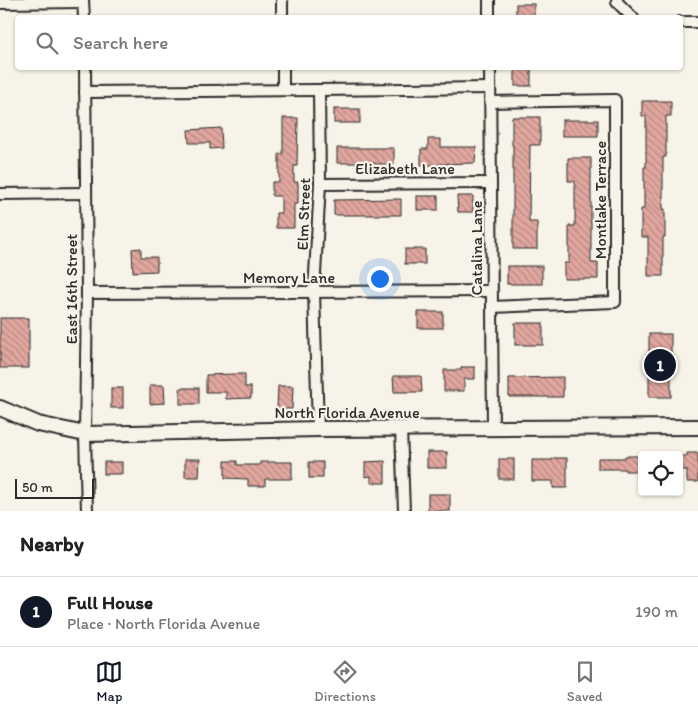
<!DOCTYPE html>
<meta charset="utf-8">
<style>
body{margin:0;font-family:Itim,sans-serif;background:#f2f2f2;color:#222}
.controls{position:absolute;right:15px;bottom:15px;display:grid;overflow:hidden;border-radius:5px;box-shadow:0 1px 4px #0004}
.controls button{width:45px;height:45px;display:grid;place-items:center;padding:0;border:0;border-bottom:1px solid #e0e0e0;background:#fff;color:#222;font:25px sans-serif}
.scale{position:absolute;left:15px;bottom:12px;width:79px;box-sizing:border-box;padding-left:5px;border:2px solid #2b2b2b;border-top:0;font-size:14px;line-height:18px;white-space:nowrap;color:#2b2b2b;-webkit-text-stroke:4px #f7f3e8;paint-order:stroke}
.you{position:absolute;left:379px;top:278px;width:18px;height:18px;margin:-12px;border:4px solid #fff;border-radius:50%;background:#1a73e8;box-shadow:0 0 0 8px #1a73e833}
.badge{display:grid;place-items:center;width:32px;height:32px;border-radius:50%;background:#111827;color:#fff;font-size:16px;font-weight:700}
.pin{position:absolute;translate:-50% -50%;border:2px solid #fff;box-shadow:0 1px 5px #0006}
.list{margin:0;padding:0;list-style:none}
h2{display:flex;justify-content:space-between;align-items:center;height:65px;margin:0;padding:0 20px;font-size:21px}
h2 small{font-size:16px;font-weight:400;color:#767676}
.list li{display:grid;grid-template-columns:32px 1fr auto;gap:15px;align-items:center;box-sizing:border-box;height:70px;padding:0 20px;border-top:1px solid #e0e0e0}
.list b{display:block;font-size:19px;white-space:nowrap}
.list p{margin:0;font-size:16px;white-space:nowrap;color:#767676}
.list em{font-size:16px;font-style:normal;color:#767676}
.icon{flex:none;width:28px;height:28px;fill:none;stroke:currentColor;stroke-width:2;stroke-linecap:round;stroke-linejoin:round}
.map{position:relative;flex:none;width:698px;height:511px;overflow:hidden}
.search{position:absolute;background:#fff;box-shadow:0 1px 4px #0004;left:15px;right:15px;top:15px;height:55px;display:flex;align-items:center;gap:12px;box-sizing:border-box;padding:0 18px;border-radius:5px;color:#767676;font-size:19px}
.sheet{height:135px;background:#fff}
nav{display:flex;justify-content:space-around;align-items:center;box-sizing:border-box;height:70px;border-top:1px solid #e0e0e0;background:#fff;font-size:14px;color:#767676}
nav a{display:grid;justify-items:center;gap:2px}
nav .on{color:#111827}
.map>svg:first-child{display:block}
</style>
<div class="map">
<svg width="698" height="511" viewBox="0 0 698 511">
<defs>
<pattern id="building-back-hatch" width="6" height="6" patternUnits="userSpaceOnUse" patternTransform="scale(1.25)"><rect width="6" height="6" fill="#e1a79f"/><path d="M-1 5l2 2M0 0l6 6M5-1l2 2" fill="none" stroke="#b78882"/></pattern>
</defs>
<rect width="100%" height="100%" fill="#f7f3e8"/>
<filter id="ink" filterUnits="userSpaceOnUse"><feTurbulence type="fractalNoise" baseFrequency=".02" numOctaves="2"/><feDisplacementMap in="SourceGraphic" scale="10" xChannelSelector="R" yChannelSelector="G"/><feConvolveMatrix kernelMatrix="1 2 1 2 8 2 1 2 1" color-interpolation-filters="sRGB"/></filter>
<g filter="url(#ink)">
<g fill="url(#building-back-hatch)" stroke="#2b2b2b">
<rect x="516" y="4" width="18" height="14"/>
<rect x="515" y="68" width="16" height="18"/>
<polygon points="642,101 671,101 671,116 666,116 666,157 663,157 663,209 665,209 665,237 663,237 663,276 648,276 648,237 641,237 641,209 644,209 644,167 646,167 646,116 642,116"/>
<rect x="334" y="109" width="26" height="14"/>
<polygon points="512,117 540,117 540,145 530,145 529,222 537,222 537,249 513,249 513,145 512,145"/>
<polygon points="283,118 298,118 297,166 294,166 294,182 298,182 298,204 294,204 294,228 276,228 276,213 281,213 281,196 272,196 272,182 279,182 279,154 283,154"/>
<rect x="562" y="120" width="36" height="16"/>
<polygon points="221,128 222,148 210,149 210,143 189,143 188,130"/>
<polygon points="428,139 441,139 441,147 476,147 475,163 439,164 439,165 421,165 421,149 428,149"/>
<polygon points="337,148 394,148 394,164 375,164 375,163 337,163"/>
<polygon points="568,158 591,158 591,263 598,263 598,279 564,279 564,263 569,263 569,226 575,226 575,181 568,181"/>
<rect x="417" y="196" width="21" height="14"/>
<polygon points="457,196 473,196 473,212 458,212"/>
<polygon points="401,199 401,215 334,215 334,200"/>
<polygon points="141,248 141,257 157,257 157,271 133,272 132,249"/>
<rect x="405" y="249" width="20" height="15"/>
<rect x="507" y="266" width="35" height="18"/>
<rect x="418" y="312" width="25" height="16"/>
<rect x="0" y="318" width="29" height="50"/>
<rect x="515" y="323" width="28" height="22"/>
<rect x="649" y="334" width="22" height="63"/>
<polygon points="461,367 475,367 475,379 464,379 464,391 444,391 444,370 461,370"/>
<polygon points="233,374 245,374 245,387 251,387 251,398 226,399 226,392 206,392 206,375"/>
<polygon points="393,376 421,376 422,392 394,392"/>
<polygon points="563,377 563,397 509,397 509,378"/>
<polygon points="150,385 164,385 165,403 150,404"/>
<polygon points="278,386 293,386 292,409 277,409"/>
<rect x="111" y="388" width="12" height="20"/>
<rect x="180" y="388" width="19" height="16"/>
<rect x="427" y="452" width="20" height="16"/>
<polygon points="687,453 698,453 698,482 687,482 687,470 679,470 679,456 687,456"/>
<polygon points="625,456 642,456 642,471 625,471 625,469 598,469 598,458 625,458"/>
<polygon points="553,458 567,458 567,488 553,488 553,481 532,481 532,460 553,460"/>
<polygon points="185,459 200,459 199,477 185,477"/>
<rect x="499" y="459" width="15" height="20"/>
<polygon points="225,461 237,461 237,465 260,465 260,462 292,462 292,479 265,479 265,486 248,486 248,479 225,478"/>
<polygon points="385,461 385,483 371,483 371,476 365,477 365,462"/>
<rect x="104" y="462" width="18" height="12"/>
<rect x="309" y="462" width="14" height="16"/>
<rect x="428" y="494" width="22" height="17"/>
</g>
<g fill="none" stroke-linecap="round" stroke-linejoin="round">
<g stroke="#2b2b2b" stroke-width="14">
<g id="minor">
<polyline points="83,0 84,18"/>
<polyline points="282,0 282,18"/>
<polyline points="489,0 489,18"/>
<polyline points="617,0 617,2 633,18"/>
<polyline points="0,3 83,2"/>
<polyline points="680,22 698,22"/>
<polyline points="85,68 87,293 85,434 87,511"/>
<polyline points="283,68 283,90"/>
<polyline points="490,68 493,428"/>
<polyline points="85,92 319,90 490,88"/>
<polyline points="490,102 615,100 615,302 492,307"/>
<polyline points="320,184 491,183"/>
<polyline points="0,194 85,193"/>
<polyline points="87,293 491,291"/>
<polyline points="318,429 314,292 320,184 319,90"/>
<polyline points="401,429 404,511"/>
</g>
</g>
<g stroke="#2b2b2b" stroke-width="18">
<polyline id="major" points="0,408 38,424 85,434 318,429 698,427"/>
</g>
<use href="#minor" stroke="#f7f3e8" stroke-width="10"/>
<use href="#major" stroke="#f7f3e8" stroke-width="14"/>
</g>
</g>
<g text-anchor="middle" stroke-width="4.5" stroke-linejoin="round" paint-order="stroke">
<g font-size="16" fill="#2b2b2b" stroke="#f7f3e8">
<text x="405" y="174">Elizabeth Lane</text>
<text transform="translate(600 200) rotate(-90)" y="6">Montlake Terrace</text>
<text transform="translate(303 214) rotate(-88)" y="6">Elm Street</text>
<text transform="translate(476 248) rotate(-90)" y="6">Catalina Lane</text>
<text x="289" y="283">Memory Lane</text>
<text transform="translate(71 289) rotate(-90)" y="6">East 16th Street</text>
<text x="347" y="418">North Florida Avenue</text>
</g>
</g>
</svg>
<div class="controls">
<button><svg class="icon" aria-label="locate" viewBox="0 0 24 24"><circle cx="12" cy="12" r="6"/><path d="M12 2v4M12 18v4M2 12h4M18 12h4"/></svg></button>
</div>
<div class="scale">50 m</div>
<div class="you"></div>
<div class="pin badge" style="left:660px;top:365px">1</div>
<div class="search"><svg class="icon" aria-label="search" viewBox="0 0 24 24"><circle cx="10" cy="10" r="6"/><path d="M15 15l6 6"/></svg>Search here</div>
</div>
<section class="sheet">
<h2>Nearby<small></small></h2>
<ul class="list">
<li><span class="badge">1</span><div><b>Full House</b><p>Place · North Florida Avenue</p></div><em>190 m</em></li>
</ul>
</section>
<nav>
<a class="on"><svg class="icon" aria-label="map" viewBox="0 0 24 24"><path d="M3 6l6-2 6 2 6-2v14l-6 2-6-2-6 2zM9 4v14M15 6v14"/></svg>Map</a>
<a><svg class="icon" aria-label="directions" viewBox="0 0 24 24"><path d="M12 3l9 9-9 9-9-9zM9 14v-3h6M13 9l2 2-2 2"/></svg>Directions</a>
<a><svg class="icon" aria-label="saved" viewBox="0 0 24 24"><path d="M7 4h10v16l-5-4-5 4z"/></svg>Saved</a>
</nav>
